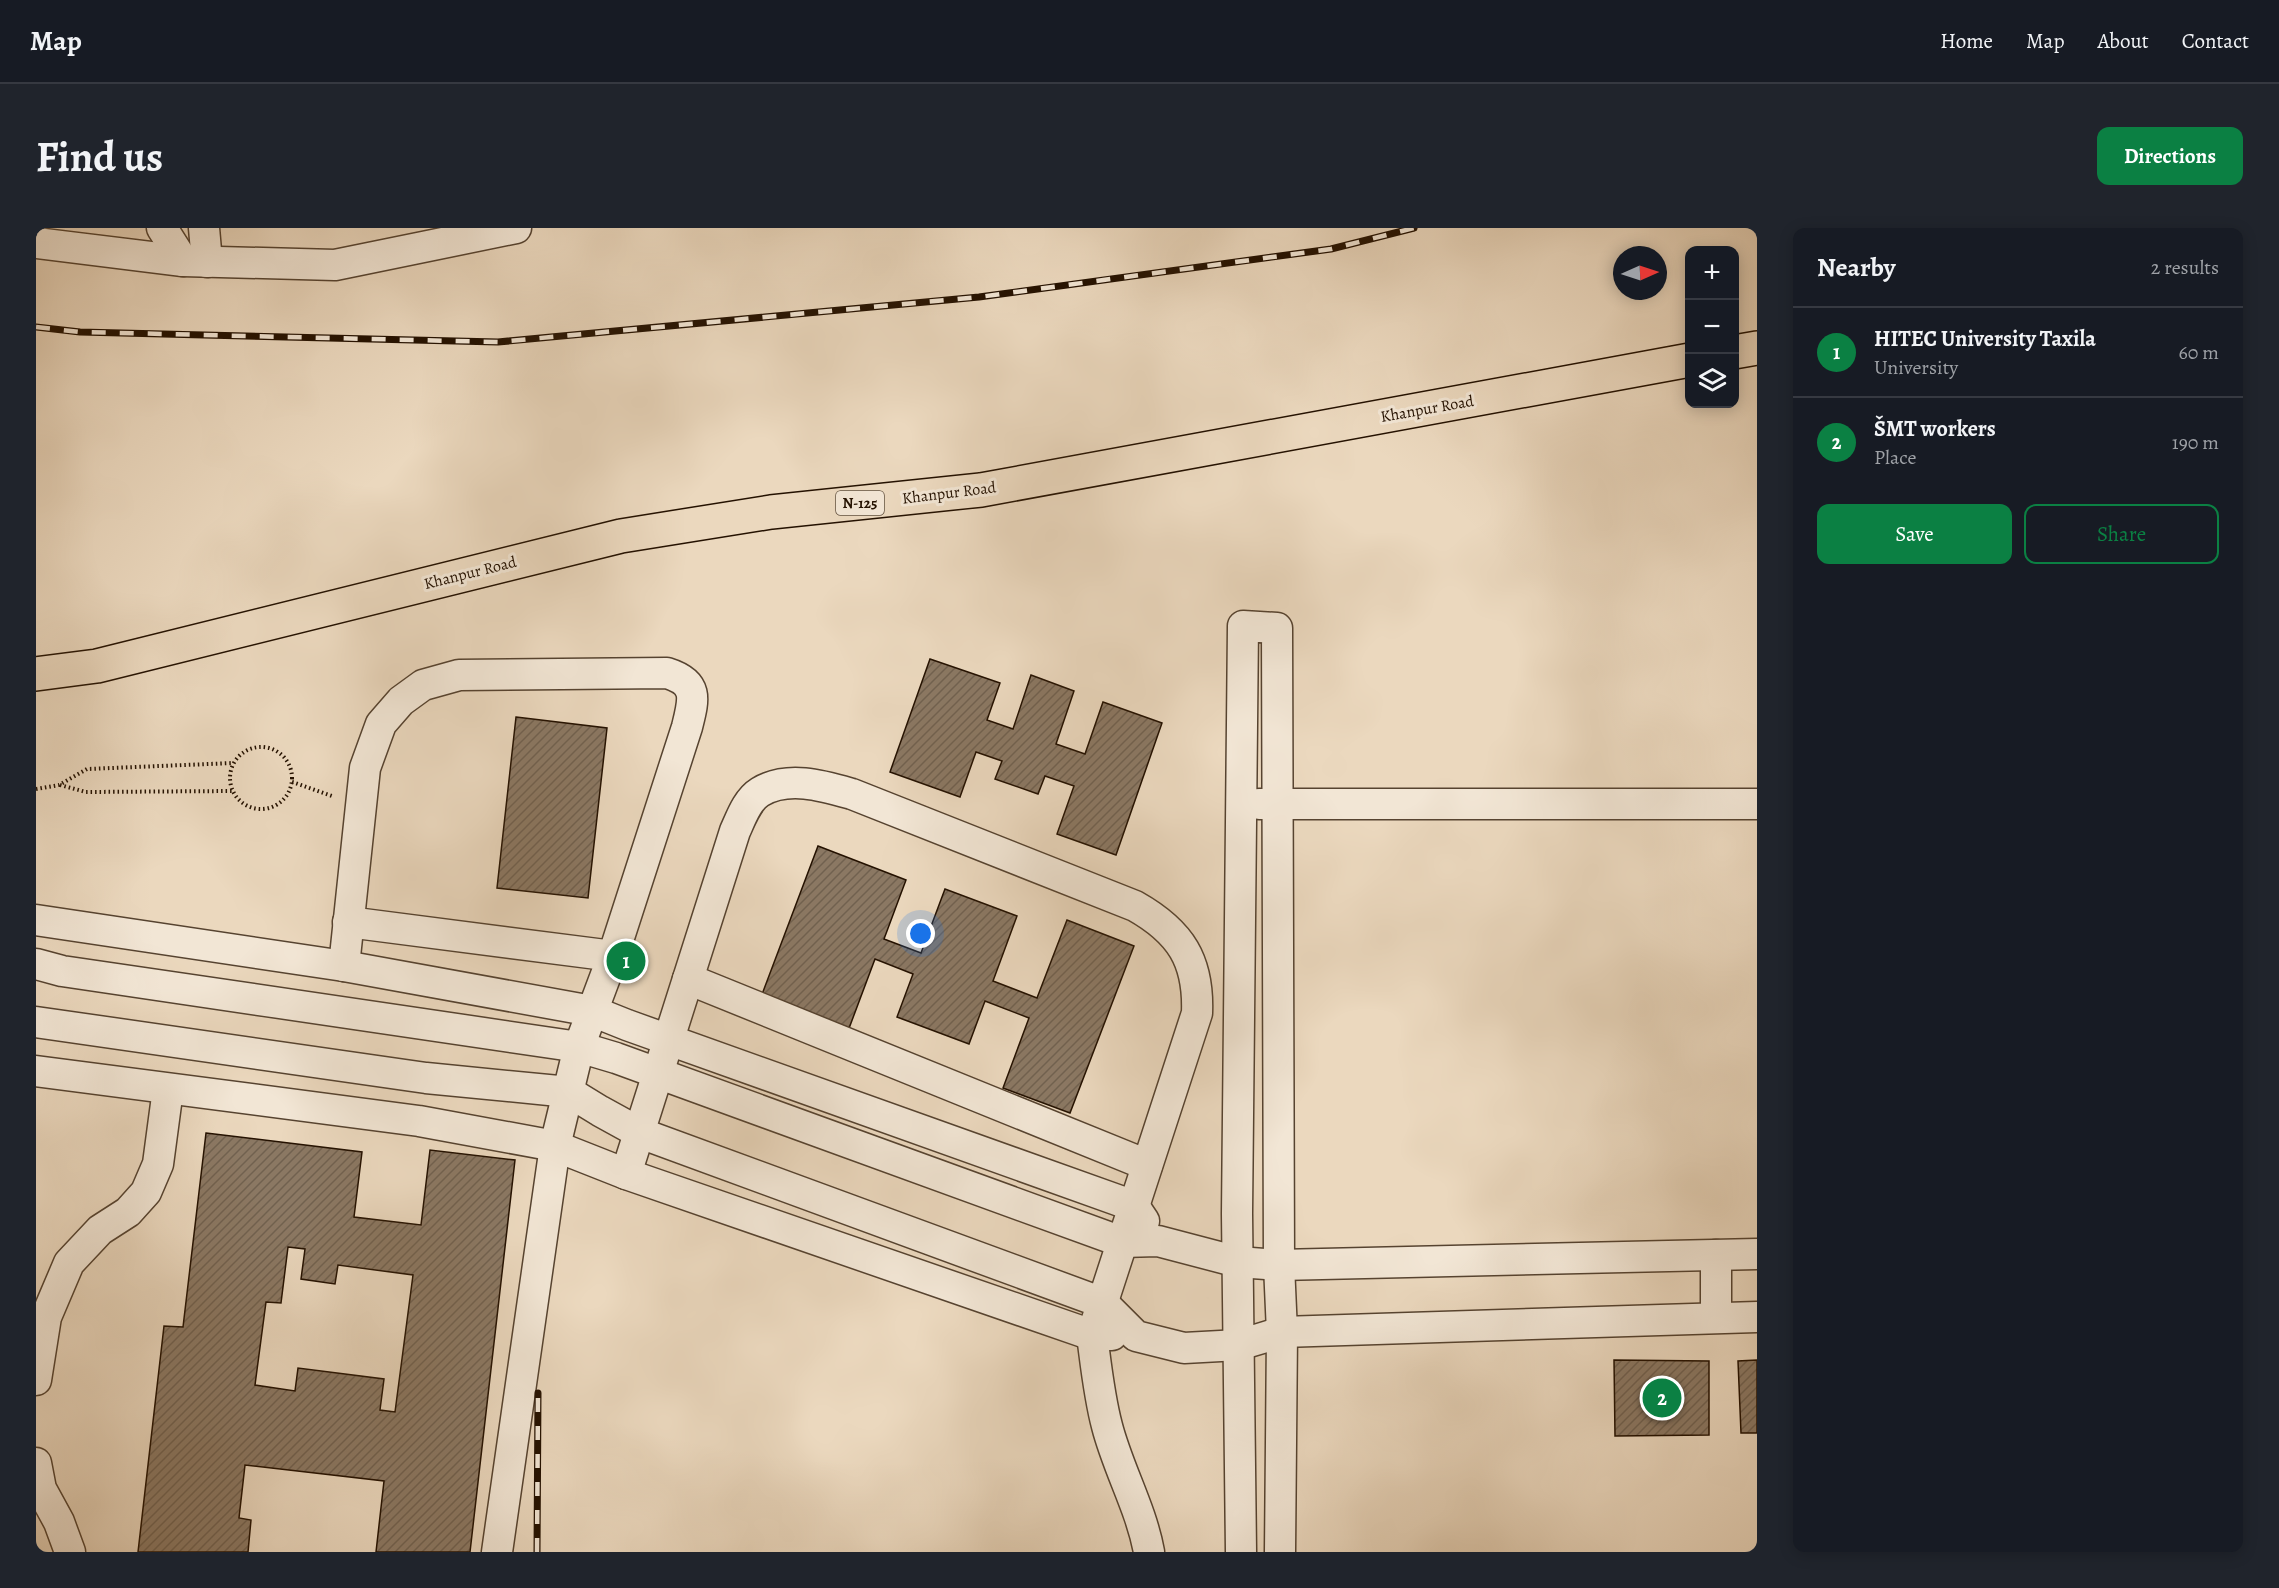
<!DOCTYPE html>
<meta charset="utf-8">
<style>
body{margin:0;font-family:Alegreya,serif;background:#20242c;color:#f1f3f6}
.controls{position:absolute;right:18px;top:18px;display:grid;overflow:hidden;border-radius:12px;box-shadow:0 3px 15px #0003}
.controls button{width:54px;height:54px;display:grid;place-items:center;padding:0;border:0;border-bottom:2px solid #363941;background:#171b24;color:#f1f3f6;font:30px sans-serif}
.compass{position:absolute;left:1577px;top:18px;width:54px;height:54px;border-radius:50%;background:#171b24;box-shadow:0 3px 15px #0003;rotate:87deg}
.you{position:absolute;left:885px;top:706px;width:21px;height:21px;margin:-15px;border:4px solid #fff;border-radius:50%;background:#1a73e8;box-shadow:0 0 0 9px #1a73e833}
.badge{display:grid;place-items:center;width:39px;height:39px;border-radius:50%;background:#0b8043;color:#fff;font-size:20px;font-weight:700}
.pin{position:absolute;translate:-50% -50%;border:3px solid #fff;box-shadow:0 2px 6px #0006}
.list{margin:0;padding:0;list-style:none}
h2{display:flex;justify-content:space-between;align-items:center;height:78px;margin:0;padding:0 24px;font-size:26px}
h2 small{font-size:20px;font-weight:400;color:#9ea1a6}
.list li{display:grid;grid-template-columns:39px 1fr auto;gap:18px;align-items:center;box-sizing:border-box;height:90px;padding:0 24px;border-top:2px solid #363941}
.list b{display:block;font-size:22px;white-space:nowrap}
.list p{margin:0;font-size:20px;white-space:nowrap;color:#9ea1a6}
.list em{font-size:20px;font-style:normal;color:#9ea1a6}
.actions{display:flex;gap:12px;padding:18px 24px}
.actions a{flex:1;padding:14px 0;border:2px solid #0b8043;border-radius:12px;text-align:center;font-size:21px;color:#0b8043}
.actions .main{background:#0b8043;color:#fff}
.icon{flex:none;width:33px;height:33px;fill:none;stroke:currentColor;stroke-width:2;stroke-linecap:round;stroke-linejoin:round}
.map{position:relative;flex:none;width:1721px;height:1324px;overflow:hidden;border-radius:12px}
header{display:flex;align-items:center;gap:36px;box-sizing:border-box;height:84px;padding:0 30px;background:#171b24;border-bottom:2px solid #363941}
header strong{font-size:28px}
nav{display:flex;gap:33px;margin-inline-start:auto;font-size:21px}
.intro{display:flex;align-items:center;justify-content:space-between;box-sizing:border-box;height:144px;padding:0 36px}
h1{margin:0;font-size:42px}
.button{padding:15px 27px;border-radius:12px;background:#0b8043;color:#fff;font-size:21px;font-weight:700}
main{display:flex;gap:36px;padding:0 36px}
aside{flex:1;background:#171b24;border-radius:12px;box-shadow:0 3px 15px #0003}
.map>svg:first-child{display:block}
</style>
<header>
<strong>Map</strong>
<nav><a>Home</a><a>Map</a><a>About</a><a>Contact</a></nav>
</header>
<div class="intro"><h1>Find us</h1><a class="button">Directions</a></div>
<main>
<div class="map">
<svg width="1721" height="1324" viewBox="0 0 1721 1324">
<defs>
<pattern id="building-hatch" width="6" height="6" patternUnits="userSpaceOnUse" patternTransform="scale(1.5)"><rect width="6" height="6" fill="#8b7863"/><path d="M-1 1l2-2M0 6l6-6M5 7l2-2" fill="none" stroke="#71614f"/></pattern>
</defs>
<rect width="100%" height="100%" fill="#ebd8be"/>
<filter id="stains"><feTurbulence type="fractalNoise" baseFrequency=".00333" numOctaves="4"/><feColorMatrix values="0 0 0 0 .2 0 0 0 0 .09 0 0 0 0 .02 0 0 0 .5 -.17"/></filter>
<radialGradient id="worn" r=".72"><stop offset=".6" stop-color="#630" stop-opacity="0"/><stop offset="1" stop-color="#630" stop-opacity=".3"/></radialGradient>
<g fill="url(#building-hatch)" stroke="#241100" stroke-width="1.5" fill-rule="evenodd">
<polygon points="894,431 964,455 951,492 977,501 995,447 1038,463 1020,516 1049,526 1067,474 1126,495 1080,627 1021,606 1038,558 1009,548 1002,566 959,551 966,533 940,524 924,569 854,544"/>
<polygon points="480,489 571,500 552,670 461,660"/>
<polygon points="782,618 870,652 848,711 885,725 909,661 981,688 957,753 1001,770 1031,692 1098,718 1034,885 967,860 993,790 949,773 933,816 861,789 877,746 839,731 812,803 725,769"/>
<path d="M170,905l156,19 -8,65 67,8 9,-75 85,10 -45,392h-94l8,-71 -139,-16 -6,53 12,2 -3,32h-110l26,-226 19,1zM252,1019l17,2 -4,30 34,5 3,-19 75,10 -18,137 -15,-2 4,-31 -86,-11 -3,23 -40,-6 11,-83 15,1z"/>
<polygon points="1578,1132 1673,1133 1673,1207 1579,1208"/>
<polygon points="1721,1132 1721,1205 1705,1205 1702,1133"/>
</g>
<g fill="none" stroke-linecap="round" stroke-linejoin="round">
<g stroke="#564330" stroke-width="33">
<g id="minor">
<polyline points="126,0 147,33"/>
<polyline points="168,0 171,34"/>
<polyline points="0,15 147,33 299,37 480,0"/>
<polyline points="1223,576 1721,576"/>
<polyline points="0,692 308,738 556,783 591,797 1098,978 1108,993"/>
<polyline points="312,694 577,728"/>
<polyline points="0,736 26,743 543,819 580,830 1086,1014 1122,1013 1202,1034 1243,1037 1721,1026"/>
<path d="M308,738l21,-198 16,-44 20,-23 22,-16 36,-10 208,-2c32,10 27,26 20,54l-74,229 -34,91 -24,99 -58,406"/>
<polyline points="652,751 1111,937"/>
<polyline points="0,794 390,850 533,864 564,883 604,905 1067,1075 1100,1108 1148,1120 1203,1117 1246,1104 1721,1089"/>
<polyline points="0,843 383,893 519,918 590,946 1056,1107 1076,1107"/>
<path d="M590,946l109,-343c6,-13 12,-31 25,-39 28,-17 64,-6 92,2l283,112c46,26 64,55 62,107l-105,322c4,30 7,61 15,91 11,43 34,82 42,126"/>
<polyline points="1680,1027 1680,1089"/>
<polyline points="0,1152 10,1089 33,1035 64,1002 92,984 110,964 122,936 132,861"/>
<polyline points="0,1235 5,1261 23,1294 34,1324"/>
<polyline points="1205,1324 1201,986 1207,398 1241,400 1243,1037 1246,1104 1244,1324"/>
</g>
</g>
<g stroke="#241100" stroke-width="36">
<g id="highway">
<polyline points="1698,124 1721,120"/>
<polyline points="0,446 61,438 585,308 735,284 945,262 1654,132"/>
</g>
</g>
<g stroke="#241100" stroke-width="4" stroke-dasharray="1.5 3" stroke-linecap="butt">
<circle cx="225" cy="550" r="31"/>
<polyline points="256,554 296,568"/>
<polyline points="24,557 50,564 196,563"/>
<polyline points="0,561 23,557 51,541 197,535"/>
</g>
<use href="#minor" stroke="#f2e6d5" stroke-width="30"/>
<use href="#highway" stroke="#ebd8be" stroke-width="33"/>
<g stroke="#241100" stroke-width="7">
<g id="rail">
<polyline points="0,99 44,104 462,114 943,69 1295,21 1378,0"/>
<polyline points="501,1324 502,1165"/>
</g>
</g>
<use href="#rail" stroke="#f2e6d5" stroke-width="4.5" stroke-dasharray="14" stroke-linecap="butt"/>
</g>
<g text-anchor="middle" stroke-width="6" stroke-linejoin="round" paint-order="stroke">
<rect fill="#f2e6d5" stroke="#625140" stroke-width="1.5" x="800" y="263" width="48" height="24" rx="4.5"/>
<g font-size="15" font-weight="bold" fill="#241100">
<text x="824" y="280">N-125</text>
</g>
<g font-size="16" fill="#241100" stroke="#f2e6d5">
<text transform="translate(1391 180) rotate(-10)" y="6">Khanpur Road</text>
<text transform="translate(913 264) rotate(-7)" y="6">Khanpur Road</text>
<text transform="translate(434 344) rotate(-14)" y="6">Khanpur Road</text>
</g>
</g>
<rect width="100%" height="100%" filter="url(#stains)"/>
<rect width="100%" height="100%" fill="url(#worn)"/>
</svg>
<div class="controls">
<button>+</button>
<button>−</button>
<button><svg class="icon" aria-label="layers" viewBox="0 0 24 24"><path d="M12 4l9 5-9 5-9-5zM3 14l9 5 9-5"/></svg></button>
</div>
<svg class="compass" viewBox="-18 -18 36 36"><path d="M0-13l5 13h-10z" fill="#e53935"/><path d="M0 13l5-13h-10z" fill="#9ea1a6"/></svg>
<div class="you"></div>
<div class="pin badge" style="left:590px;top:733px">1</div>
<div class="pin badge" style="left:1626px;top:1170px">2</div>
</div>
<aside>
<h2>Nearby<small>2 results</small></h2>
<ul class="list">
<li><span class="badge">1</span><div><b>HITEC University Taxila</b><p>University</p></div><em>60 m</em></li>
<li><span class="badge">2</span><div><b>ŠMT workers</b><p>Place</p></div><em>190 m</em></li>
</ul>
<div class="actions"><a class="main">Save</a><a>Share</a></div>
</aside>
</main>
